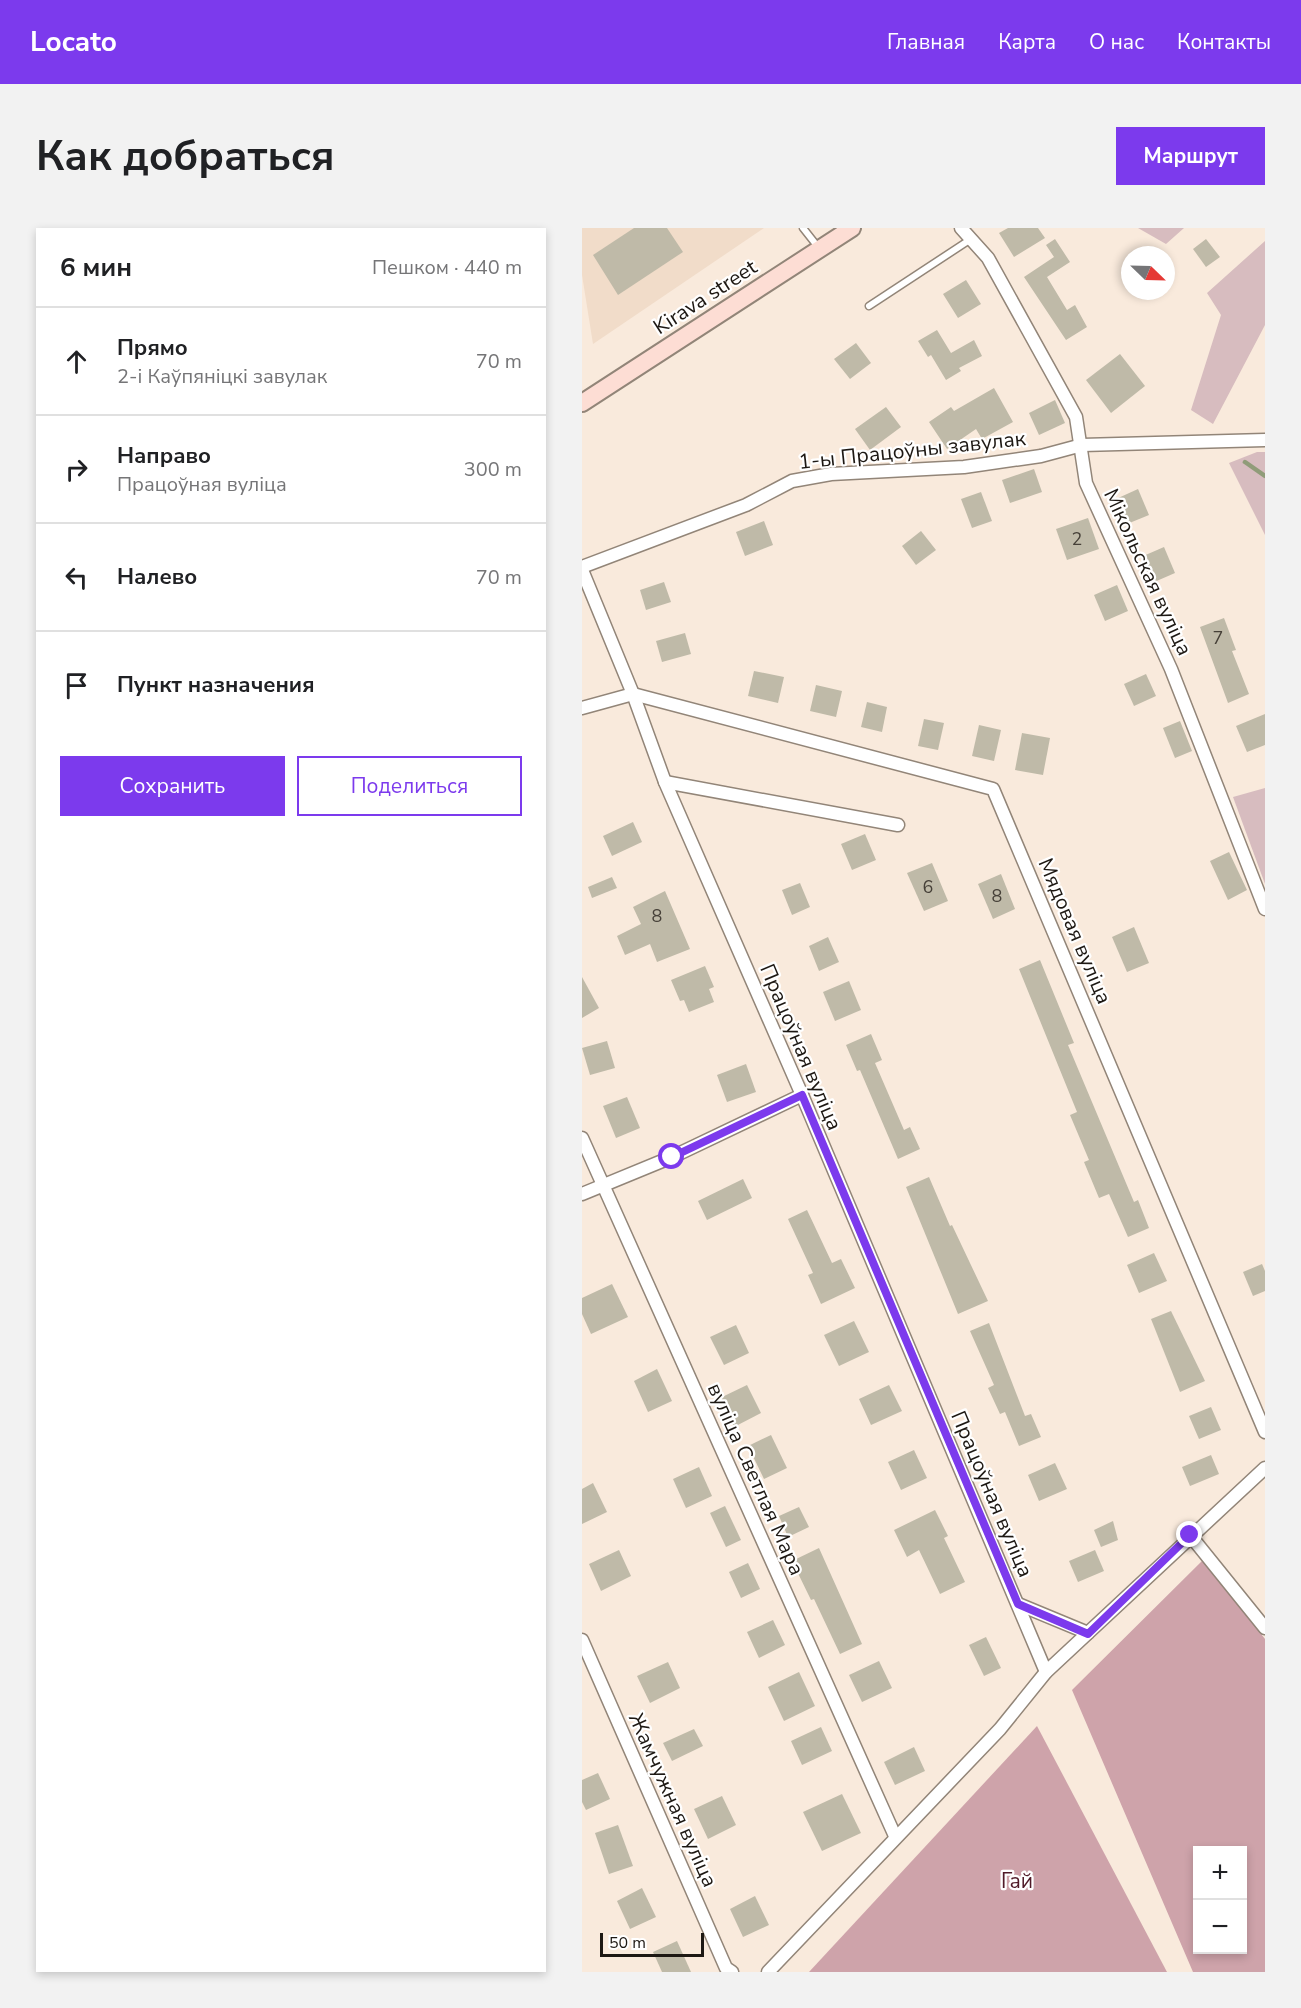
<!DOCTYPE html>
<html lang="ru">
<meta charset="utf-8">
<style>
body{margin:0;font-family:"Nunito Sans",sans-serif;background:#f2f2f2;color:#202124}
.controls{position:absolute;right:18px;bottom:18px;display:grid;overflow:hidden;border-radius:0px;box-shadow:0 3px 9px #0003}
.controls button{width:54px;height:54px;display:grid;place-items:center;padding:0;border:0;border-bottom:2px solid #e0e0e0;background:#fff;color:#202124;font:30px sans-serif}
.compass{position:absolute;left:539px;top:18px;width:54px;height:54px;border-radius:50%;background:#fff;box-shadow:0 3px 9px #0003;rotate:113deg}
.scale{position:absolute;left:18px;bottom:15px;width:104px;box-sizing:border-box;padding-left:6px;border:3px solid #1d1813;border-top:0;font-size:16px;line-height:21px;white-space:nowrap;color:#1d1813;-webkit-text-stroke:4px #fff;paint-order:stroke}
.stop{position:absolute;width:18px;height:18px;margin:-14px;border:4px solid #7c3aed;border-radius:50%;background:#fff}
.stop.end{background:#7c3aed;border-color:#fff;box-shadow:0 2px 6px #0008}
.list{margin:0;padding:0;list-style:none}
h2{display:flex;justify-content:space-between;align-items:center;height:78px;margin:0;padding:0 24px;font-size:26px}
h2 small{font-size:20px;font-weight:400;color:#757577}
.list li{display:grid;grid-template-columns:39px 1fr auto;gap:18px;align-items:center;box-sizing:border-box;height:108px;padding:0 24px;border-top:2px solid #e0e0e0}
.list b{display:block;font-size:22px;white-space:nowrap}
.list p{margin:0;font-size:20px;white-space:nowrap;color:#757577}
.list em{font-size:20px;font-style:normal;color:#757577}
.actions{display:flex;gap:12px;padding:18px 24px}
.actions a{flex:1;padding:14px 0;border:2px solid #7c3aed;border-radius:0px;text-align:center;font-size:21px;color:#7c3aed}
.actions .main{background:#7c3aed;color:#fff}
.icon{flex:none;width:33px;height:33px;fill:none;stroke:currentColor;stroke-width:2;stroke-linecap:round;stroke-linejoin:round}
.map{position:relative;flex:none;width:683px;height:1744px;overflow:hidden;border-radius:0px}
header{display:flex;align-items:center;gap:36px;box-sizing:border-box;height:84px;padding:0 30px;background:#7c3aed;color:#fff}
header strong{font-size:28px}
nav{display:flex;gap:33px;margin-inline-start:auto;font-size:21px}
.intro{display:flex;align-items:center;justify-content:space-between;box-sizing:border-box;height:144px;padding:0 36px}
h1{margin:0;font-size:42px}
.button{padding:15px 27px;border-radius:0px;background:#7c3aed;color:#fff;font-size:21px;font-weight:700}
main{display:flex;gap:36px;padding:0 36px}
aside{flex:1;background:#fff;border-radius:0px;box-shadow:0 3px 9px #0003}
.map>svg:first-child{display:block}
</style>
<header>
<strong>Locato</strong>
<nav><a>Главная</a><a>Карта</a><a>О нас</a><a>Контакты</a></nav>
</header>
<div class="intro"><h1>Как добраться</h1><a class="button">Маршрут</a></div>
<main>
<aside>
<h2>6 мин<small>Пешком · 440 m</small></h2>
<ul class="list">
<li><svg class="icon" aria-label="ahead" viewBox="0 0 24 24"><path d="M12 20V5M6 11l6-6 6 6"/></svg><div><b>Прямо</b><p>2-і Каўпяніцкі завулак</p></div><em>70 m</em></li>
<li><svg class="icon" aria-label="right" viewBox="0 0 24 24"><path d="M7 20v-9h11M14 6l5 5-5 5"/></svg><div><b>Направо</b><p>Працоўная вуліца</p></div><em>300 m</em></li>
<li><svg class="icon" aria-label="left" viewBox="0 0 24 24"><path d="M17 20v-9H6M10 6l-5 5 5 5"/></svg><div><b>Налево</b></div><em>70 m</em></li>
<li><svg class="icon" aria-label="arrive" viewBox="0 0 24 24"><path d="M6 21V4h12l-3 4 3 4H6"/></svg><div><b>Пункт назначения</b></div></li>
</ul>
<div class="actions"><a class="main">Сохранить</a><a>Поделиться</a></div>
</aside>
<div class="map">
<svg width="683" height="1744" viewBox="0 0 683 1744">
<rect width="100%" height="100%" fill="#f9eadc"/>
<polygon fill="#f1dcc9" points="0,0 182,0 11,116 0,47"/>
<g fill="#d7bcbf">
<polygon points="556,0 602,0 584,16"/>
<polygon points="683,13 683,97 631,196 609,182 639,87 625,65"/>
<polygon points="675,224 683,224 683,307 647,235"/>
<polygon points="683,560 683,656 651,569"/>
</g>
<g fill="#cea3aa" fill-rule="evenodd">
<path d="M621,1332l62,79v333h-72l-121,-282zM616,1622h44v100h-44z"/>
<polygon points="455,1498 585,1744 227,1744"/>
</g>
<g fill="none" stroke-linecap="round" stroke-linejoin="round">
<polyline stroke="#909c79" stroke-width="4.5" points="663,234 683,248"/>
</g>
<g fill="#bfbaa8">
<polygon points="52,0 85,0 101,24 36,67 11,27"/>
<polygon points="426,0 456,0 463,10 432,29 417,5"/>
<polygon points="473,11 488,34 465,49 485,82 493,77 505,99 484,112 442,49 472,29 464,17"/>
<polygon points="624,11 638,29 624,39 611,21"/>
<polygon points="384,52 399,76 376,90 361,66"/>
<polygon points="355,102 369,125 392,112 400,128 377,140 379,143 364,152 349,127 346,129 336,113"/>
<polygon points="274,115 289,135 268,151 252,131"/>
<polygon points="538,126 563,158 529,185 504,152"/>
<polygon points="412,160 431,194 400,211 394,201 365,221 347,194 369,179 372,183"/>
<polygon points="473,172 483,195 457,207 447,185"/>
<polygon points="304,179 319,199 288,222 273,201"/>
<polygon points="452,241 460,264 428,275 420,252"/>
<polygon points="556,261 567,287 545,296 534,271"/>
<polygon points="399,264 410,293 390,300 379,271"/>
<polygon points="506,290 517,321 485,332 474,301"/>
<polygon points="182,293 191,317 163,328 154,304"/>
<polygon points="339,303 354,322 334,337 320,318"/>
<polygon points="582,319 593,345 570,355 559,329"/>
<polygon points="82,354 89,374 64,382 58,362"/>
<polygon points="535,357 546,383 523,393 512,367"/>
<polygon points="642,390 654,422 650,423 667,466 646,475 618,399"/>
<polygon points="103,405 109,426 80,434 74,413"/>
<polygon points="172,443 202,449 196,475 166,468"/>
<polygon points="564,446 574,468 552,478 542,456"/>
<polygon points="234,457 260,463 254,489 228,483"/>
<polygon points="285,474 305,479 300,504 279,499"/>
<polygon points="683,486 683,517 665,524 654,498"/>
<polygon points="342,491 362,495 356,522 336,518"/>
<polygon points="598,493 610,523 593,530 581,500"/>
<polygon points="397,497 419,502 412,533 390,528"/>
<polygon points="440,505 468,510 461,547 433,542"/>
<polygon points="51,594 60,614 30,628 21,608"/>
<polygon points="283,606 294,632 270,642 259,616"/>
<polygon points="647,624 665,662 646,672 628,633"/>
<polygon points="350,635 366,673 342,683 325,645"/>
<polygon points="419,646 433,681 411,691 396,656"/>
<polygon points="30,649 35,660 10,670 6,659"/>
<polygon points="218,655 228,679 210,687 200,662"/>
<polygon points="83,663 108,721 75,734 68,716 43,727 35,708 59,696 51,679"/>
<polygon points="552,699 567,735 545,744 530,709"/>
<polygon points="246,709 257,734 237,743 227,718"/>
<polygon points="458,732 492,815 486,817 552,974 556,972 567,1000 546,1009 527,966 517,970 502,934 507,932 488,887 495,884 437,741"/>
<polygon points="123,738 132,759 127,761 132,774 107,784 102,772 98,773 89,752"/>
<polygon points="0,749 17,780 0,790"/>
<polygon points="267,753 279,782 253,793 241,764"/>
<polygon points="289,806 300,832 293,835 322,902 328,899 338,921 316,931 278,842 275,843 264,817"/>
<polygon points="25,813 33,840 8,847 0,820"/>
<polygon points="164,836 174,864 145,874 135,847"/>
<polygon points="45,869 58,900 34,910 21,878"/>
<polygon points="347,949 368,998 370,997 406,1073 376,1086 324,959"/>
<polygon points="161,951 170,970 125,992 116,973"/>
<polygon points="225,982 250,1035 259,1031 273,1060 239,1076 226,1047 231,1045 206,991"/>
<polygon points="572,1025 585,1053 557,1065 545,1037"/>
<polygon points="680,1036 683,1043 683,1063 671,1068 661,1044"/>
<polygon points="30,1056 46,1089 9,1106 0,1086 0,1070"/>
<polygon points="589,1083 623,1153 598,1164 569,1091"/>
<polygon points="272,1093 287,1124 257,1138 242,1107"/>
<polygon points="407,1095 443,1188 449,1186 459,1209 437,1218 423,1184 418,1186 406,1160 412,1157 388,1103"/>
<polygon points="154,1097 167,1125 142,1137 128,1109"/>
<polygon points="75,1141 90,1173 66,1184 52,1153"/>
<polygon points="165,1157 179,1185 152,1199 138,1170"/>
<polygon points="307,1157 320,1183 289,1197 277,1171"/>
<polygon points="629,1179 639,1202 617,1211 607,1188"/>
<polygon points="189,1207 205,1240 182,1251 166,1218"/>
<polygon points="332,1222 345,1250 319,1262 306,1234"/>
<polygon points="629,1227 637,1246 608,1258 600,1239"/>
<polygon points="473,1235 485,1261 457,1273 446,1247"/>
<polygon points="117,1239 130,1268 104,1280 91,1251"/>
<polygon points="11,1255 25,1284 0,1296 0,1261"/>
<polygon points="143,1278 159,1312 144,1319 128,1285"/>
<polygon points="217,1279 227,1299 206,1309 197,1288"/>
<polygon points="353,1282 366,1308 362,1310 383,1354 358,1366 337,1322 325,1329 312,1302"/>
<polygon points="531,1293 536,1312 519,1319 512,1302"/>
<polygon points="237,1320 280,1416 258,1426 232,1371 229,1372 210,1333"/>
<polygon points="37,1322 49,1348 19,1363 7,1336"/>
<polygon points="513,1322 522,1343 496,1354 487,1333"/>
<polygon points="166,1335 178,1361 159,1370 147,1344"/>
<polygon points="191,1392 203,1417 177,1430 165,1404"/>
<polygon points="404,1409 419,1440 402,1448 387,1417"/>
<polygon points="297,1433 310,1460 280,1474 267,1447"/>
<polygon points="86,1434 98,1460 68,1475 55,1448"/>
<polygon points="217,1444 233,1478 202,1493 186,1459"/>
<polygon points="239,1499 250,1523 220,1537 209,1513"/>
<polygon points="112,1501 121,1518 90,1533 81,1515"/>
<polygon points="332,1519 343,1543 313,1557 302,1534"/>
<polygon points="16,1545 28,1571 4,1582 0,1574 0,1552"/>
<polygon points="260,1566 279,1605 240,1623 221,1584"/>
<polygon points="140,1568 154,1597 126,1611 112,1581"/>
<polygon points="36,1597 51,1638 27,1646 13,1605"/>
<polygon points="60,1660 74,1689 48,1701 35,1673"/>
<polygon points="173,1668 187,1697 161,1709 148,1681"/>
<polygon points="95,1713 109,1744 80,1744 71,1724"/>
</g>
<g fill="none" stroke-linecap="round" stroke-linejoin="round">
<g stroke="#928578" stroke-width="9">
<g id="lane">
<polyline points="221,0 236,19"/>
<polyline points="287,78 389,11"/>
</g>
</g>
<g stroke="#928578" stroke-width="15">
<g id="street">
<polyline points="379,0 406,30 494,189 504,255 589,441 683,681"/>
<polyline points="0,339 164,277 210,253 249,246 382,239 459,228 500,217 683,212"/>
<polyline points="0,342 51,466 83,554 220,867 464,1444"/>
<polyline points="0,480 51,466 411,561 683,1204"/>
<polyline points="83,554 316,597"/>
<polyline points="0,910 313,1608"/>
<polyline points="0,966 90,929 220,867"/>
<polyline points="608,1307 683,1400"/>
<polyline points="436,1376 506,1405"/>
<polyline points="0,1412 144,1740 150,1744"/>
<polyline points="186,1744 418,1501 464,1444 683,1240"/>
</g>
</g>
<g stroke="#928578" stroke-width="20">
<polyline id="secondary" points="0,175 270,0"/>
</g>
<use href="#lane" stroke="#fff" stroke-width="6"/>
<use href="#street" stroke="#fff" stroke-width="12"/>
<use href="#secondary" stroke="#fdddd4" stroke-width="16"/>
</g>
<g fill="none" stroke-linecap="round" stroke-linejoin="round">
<polyline stroke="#7c3aed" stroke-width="8" points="90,929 220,867 436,1376 506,1406 608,1307"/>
</g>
<g text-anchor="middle" stroke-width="4.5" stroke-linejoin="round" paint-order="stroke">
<g font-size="18" fill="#464038">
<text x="495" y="317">2</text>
<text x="636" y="416">7</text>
<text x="346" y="665">6</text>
<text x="415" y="674">8</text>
<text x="75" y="694">8</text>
</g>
<g font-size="21" fill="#1d1813" stroke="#fff">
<text transform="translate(123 69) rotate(-33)" y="7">Kirava street</text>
<text transform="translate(330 222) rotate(-6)" y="7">1-ы Працоўны завулак</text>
<text transform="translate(566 344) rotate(65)" y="7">Мікольская вуліца</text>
<text transform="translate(493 703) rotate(67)" y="7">Мядовая вуліца</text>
<text transform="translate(219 819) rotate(67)" y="7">Працоўная вуліца</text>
<text transform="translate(174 1251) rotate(66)" y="7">вуліца Светлая Мара</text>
<text transform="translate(410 1266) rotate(67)" y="7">Працоўная вуліца</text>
<text transform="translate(91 1572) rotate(66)" y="7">Жамчужная вуліца</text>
</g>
<g font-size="21" fill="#501a28" stroke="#fff">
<text x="435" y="1660">Гай</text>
</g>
</g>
</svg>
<div class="controls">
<button>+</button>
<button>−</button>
</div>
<svg class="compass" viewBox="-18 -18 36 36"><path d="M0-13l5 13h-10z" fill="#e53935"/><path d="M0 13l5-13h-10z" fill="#757577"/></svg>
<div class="scale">50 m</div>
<div class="stop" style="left:90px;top:929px"></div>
<div class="stop end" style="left:608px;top:1307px"></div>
</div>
</main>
